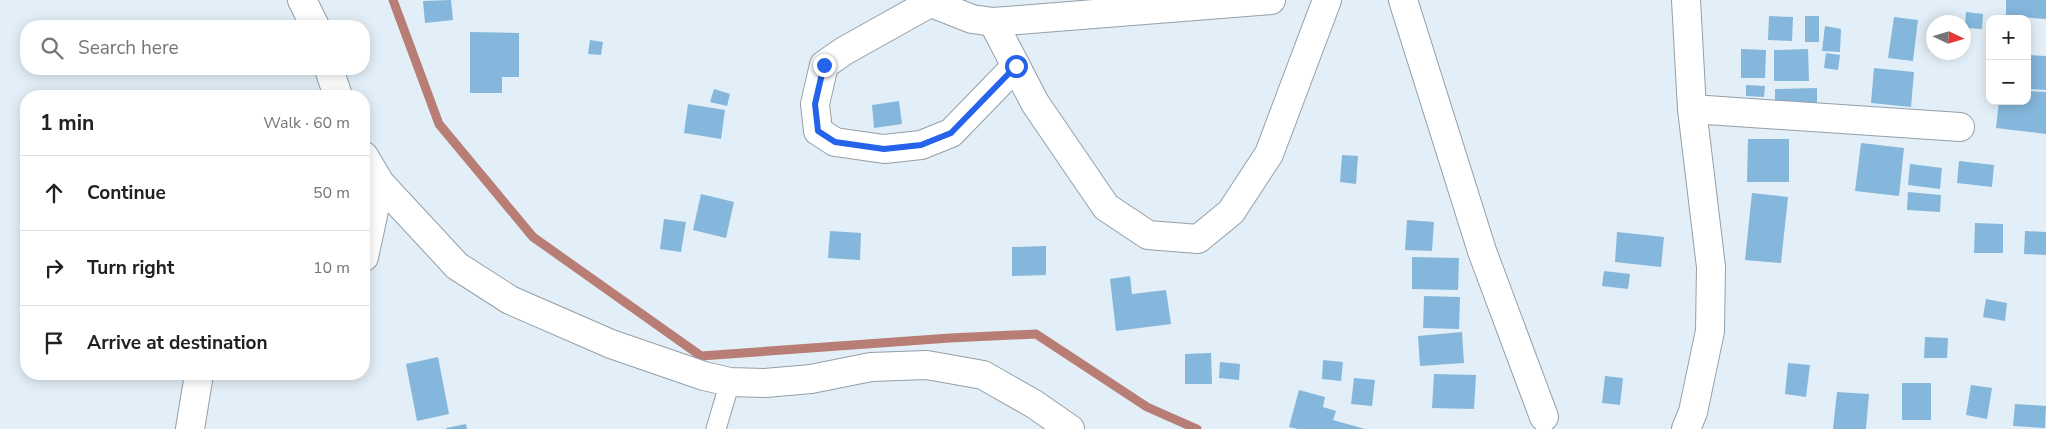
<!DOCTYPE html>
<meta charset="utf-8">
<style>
body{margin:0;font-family:"Nunito Sans",sans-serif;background:#f6f6f6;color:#202124}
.controls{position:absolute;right:15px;top:15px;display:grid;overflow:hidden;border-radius:10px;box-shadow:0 2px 12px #0003}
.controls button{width:45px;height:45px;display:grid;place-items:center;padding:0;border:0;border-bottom:1px solid #e0e0e0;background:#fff;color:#202124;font:25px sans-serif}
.compass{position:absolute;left:1926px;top:15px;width:45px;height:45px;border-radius:50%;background:#fff;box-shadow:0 2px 12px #0003;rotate:94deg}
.stop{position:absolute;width:15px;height:15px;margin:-11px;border:4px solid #2563eb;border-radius:50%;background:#fff}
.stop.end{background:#2563eb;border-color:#fff;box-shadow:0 1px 5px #0008}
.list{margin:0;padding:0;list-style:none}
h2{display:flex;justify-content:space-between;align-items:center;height:65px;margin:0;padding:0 20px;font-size:21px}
h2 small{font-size:16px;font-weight:400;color:#757577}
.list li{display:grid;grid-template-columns:32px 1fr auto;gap:15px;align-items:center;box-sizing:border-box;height:75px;padding:0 20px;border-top:1px solid #e0e0e0}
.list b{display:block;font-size:19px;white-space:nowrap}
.list em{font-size:16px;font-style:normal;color:#757577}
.icon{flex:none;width:28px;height:28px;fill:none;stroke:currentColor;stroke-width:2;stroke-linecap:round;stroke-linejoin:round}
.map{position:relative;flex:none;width:2046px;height:429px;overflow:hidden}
.search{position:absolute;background:#fff;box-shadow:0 2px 12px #0003;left:20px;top:20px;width:350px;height:55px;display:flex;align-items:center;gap:12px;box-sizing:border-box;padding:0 18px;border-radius:20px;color:#757577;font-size:19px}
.panel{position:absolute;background:#fff;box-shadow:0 2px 12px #0003;left:20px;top:90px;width:350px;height:290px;border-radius:20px}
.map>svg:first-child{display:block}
</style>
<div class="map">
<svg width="2046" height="429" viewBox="0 0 2046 429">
<rect width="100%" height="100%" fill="#e3eff8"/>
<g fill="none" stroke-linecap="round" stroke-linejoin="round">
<polyline stroke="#b87d74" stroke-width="9" points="393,0 439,124 533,237 701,356 950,338 1036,334 1147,407 1197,429"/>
</g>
<g fill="#84b7db">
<polygon points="451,0 453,20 425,23 423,1"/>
<polygon points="2006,0 2046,0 2046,19 2006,16"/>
<polygon points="1966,12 1983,14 1982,29 1965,28"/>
<polygon points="1769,16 1793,17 1792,41 1768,40"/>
<rect x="1805" y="16" width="14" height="26"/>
<polygon points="1894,17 1918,20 1913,61 1888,58"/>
<polygon points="1825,26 1841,29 1840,52 1822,51"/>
<polygon points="470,32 519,33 519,77 502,77 502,93 470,93"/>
<polygon points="590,40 603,42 601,55 588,54"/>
<polygon points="1741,49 1766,50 1765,78 1741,78"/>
<polygon points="1808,49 1809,81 1774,81 1774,50"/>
<polygon points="1826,53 1840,55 1838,70 1824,68"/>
<polygon points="2027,55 2046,56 2046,90 2027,89"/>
<polygon points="1874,68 1914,72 1911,107 1871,103"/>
<polygon points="1746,85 1765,86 1764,97 1746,96"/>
<polygon points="1817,88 1817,114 1775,114 1775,89"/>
<polygon points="714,89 730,94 727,106 710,102"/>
<polygon points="2027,91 2046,92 2046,134 1996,128 1999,101 2027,101"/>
<polygon points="899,101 902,124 874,128 872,105"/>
<polygon points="688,104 725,110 721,139 684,133"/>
<polygon points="1748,139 1789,139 1789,182 1747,182"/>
<polygon points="1861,143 1904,148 1899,196 1855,191"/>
<polygon points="1342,155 1358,156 1356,184 1340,182"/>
<polygon points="1959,161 1994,165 1992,187 1957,183"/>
<polygon points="1910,164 1942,168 1940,189 1908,185"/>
<polygon points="1908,192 1941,195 1940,212 1907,210"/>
<polygon points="1752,193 1788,197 1781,263 1745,260"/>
<polygon points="701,194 734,202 726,238 693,230"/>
<polygon points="664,219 686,222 681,252 660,249"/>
<polygon points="1407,220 1434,222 1432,251 1405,250"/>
<polygon points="1975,223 2003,224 2003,253 1974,253"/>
<polygon points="830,231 861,233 860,260 828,258"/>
<polygon points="2025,231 2046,232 2046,255 2024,254"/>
<polygon points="1617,232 1664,237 1661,267 1615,262"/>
<polygon points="1046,246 1046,275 1012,276 1012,247"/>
<polygon points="1412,257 1459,258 1458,290 1412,289"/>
<polygon points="1604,271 1630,274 1628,289 1602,286"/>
<polygon points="1130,276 1132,294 1166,290 1171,324 1116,331 1110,279"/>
<polygon points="1424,296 1460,297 1459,329 1423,328"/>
<polygon points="1986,299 2007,303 2005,321 1983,317"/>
<polygon points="1462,332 1464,363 1420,366 1418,336"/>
<polygon points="1925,337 1948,338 1947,358 1924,358"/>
<polygon points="1211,353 1212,384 1185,384 1185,354"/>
<polygon points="438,357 449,414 417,421 406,364"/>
<polygon points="1323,360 1343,362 1341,381 1322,379"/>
<polygon points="1220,362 1240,364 1239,380 1219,378"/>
<polygon points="1788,363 1810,365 1806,397 1785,394"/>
<polygon points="1434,374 1476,375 1474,409 1432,408"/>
<polygon points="1605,376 1623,378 1620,405 1602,403"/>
<polygon points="1354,378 1375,380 1372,406 1351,404"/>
<rect x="1902" y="383" width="29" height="37"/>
<polygon points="1971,385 1992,388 1987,419 1966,415"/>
<polygon points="1299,390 1325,397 1323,407 1336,411 1333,420 1365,429 1298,429 1289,427"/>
<polygon points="1837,392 1869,394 1866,429 1833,429"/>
<polygon points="2015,404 2046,406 2045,428 2013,426"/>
<polygon points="466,424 467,429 446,429 446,428"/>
</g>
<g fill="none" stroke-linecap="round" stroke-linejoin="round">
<g stroke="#949fa7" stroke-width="21">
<polyline id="service" points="716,429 730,382"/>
</g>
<g stroke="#949fa7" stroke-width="30">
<g id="minor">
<polyline points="302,0 315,26"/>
<polyline points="924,0 972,19 993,22 1271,0"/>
<polyline points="1403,0 1482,251 1544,417"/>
<polyline points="930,3 844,51 824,65 815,104 818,131 835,142 884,149 921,145 951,133 1016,66"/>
<polyline points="993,22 1035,103 1106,207 1148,235 1198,239 1231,212 1269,154 1327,0"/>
<polyline points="329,69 338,96"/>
<polyline points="1692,109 1960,127"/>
<polyline points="364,156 380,183 457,266 510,300 611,344 704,376 730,382 765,383 811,379 871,367 927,365 983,375 1034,404 1070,429"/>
<polyline points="364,257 380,183"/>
<polyline points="190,429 199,374"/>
<polyline points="1686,429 1693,412 1710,331 1711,267 1692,109 1686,0"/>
</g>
</g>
<use href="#service" stroke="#fff" stroke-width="19"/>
<use href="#minor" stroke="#fff" stroke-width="28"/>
</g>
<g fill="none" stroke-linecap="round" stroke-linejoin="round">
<polyline stroke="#2563eb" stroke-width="6" points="824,65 815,104 818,131 835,142 884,149 921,145 951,133 1016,66"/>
</g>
</svg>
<div class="controls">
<button>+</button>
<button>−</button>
</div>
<svg class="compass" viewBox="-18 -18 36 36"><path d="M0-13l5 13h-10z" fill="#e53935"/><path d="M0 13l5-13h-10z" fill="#757577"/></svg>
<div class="stop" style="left:1016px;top:66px"></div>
<div class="stop end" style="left:824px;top:65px"></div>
<div class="search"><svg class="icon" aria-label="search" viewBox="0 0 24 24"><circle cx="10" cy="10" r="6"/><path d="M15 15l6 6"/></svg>Search here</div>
<section class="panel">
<h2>1 min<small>Walk · 60 m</small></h2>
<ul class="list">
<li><svg class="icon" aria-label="ahead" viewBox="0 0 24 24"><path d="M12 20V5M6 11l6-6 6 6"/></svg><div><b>Continue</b></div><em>50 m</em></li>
<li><svg class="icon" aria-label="right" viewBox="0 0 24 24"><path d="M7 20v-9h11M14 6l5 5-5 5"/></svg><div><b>Turn right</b></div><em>10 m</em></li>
<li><svg class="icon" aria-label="arrive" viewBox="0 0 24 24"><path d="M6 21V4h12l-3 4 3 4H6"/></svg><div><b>Arrive at destination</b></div></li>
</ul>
</section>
</div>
